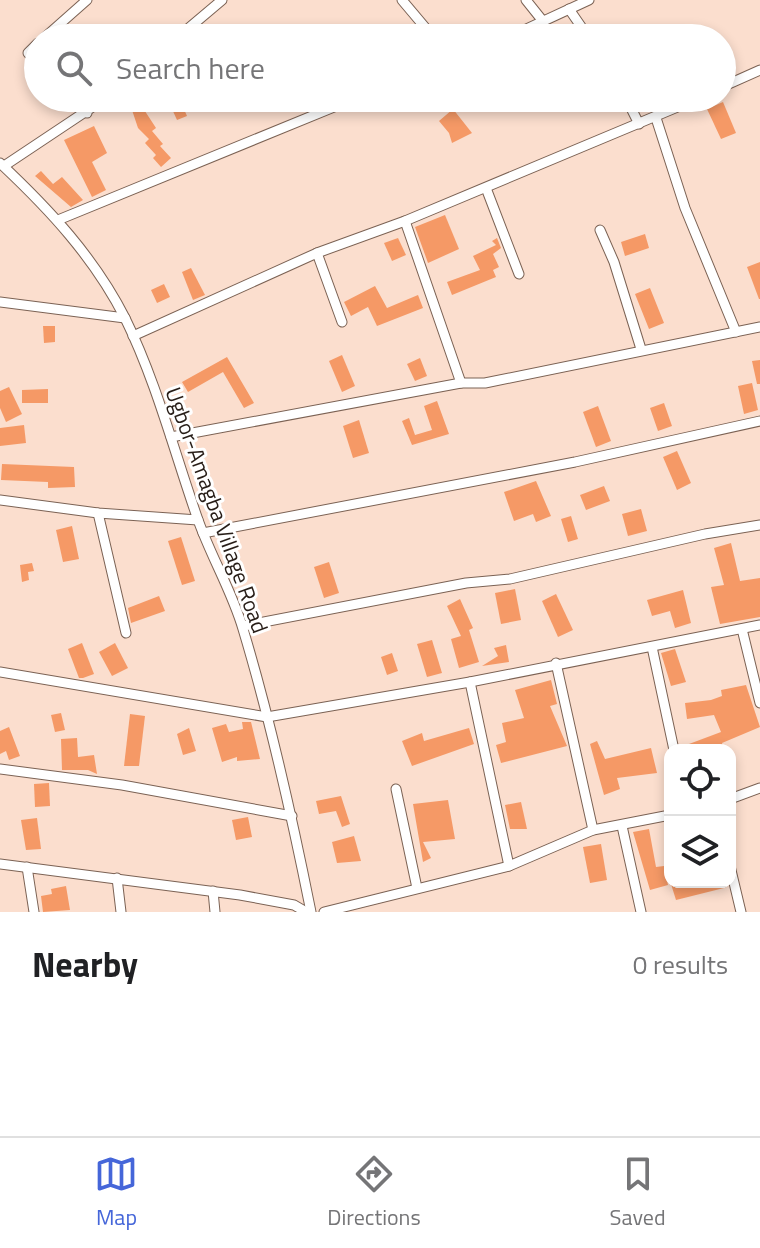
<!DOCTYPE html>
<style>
body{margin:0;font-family:"Titillium Web",sans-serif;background:#f2f2f2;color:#202124}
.controls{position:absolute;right:24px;bottom:24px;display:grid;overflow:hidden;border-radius:16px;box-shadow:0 4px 12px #0003}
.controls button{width:72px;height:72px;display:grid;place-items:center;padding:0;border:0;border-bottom:2px solid #e0e0e0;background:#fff;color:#202124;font:40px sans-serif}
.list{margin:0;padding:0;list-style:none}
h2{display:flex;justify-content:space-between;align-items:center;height:104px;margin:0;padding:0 32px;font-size:34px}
h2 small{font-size:26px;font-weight:400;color:#757577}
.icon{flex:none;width:44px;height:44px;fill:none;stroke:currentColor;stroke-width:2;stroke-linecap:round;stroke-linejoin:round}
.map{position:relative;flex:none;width:760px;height:912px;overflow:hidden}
.search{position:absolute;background:#fff;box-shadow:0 4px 12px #0003;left:24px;right:24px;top:24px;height:88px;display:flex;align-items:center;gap:20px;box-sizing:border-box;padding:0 28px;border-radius:44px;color:#757577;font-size:30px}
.sheet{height:224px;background:#fff}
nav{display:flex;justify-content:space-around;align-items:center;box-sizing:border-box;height:112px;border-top:2px solid #e0e0e0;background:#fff;font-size:22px;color:#757577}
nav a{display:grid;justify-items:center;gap:4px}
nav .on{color:#4566d9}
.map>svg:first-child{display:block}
</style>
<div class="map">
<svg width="760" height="912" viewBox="0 0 760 912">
<rect width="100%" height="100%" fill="#fbdece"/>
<g fill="#f59966">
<polygon points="167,98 179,98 187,116 177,120"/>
<polygon points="723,102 736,133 721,139 707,109"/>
<polygon points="141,105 156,128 152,131 163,144 160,146 171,158 161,167 153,158 156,155 145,143 149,139 138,128 132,110"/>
<polygon points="453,109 472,133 452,143 449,133 439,121"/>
<polygon points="94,126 107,153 92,162 106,190 92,197 64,140"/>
<polygon points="41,171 53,184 62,177 83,200 71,207 35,176"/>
<polygon points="445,215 459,249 428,263 415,227"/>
<polygon points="645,234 649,248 625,256 621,242"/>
<polygon points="398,238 406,255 392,261 384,243"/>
<polygon points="497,238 501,248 493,254 499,267 493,270 496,277 452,295 447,282 480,270 473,256 496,245 492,241"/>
<polygon points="760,262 760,299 759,299 747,267"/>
<polygon points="191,268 205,295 193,300 182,272"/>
<polygon points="164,284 170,297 157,303 151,290"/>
<polygon points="375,286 387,308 418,295 423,308 377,326 368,307 351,316 344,302"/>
<polygon points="650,288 664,323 649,329 635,294"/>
<polygon points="43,326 55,326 55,342 44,343"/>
<polygon points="342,355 355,386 342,392 329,361"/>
<polygon points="227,357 254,403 244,408 223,372 188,392 182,382"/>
<polygon points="420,358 427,376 415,381 407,364"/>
<polygon points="760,360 760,384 757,384 752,361"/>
<polygon points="752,383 758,410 744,414 738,386"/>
<polygon points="9,387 22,414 6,422 0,408 0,391"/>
<polygon points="48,389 48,403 22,403 22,390"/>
<polygon points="437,401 449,434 412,445 402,421 409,418 415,435 432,430 424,406"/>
<polygon points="664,403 672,426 658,431 650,408"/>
<polygon points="598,406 611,441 596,447 583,412"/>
<polygon points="359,420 369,453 353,458 343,426"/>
<polygon points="24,425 26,443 0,446 0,428"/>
<polygon points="677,451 691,483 677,490 663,457"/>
<polygon points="2,464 74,467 75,487 48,488 48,482 1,480"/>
<polygon points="536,481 551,516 536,522 533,514 514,521 504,492"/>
<polygon points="604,486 610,501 586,510 580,495"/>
<polygon points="641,509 647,531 628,536 622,514"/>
<polygon points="571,516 578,539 568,542 561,519"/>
<polygon points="72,526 79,559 63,562 56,530"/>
<polygon points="181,537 195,581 182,585 168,541"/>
<polygon points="731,543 740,581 760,578 760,617 720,624 711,587 724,585 714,548"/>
<polygon points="329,562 339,593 324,598 314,567"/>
<polygon points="32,563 34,571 28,572 29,580 22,582 20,565"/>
<polygon points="515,589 521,620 501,624 495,593"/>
<polygon points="683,590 691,623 675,628 670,611 652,616 647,600"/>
<polygon points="556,594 573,630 558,637 542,601"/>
<polygon points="159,596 165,611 131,623 128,608"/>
<polygon points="460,599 473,628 469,630 479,662 459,668 451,639 461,636 447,606"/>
<polygon points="432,640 442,673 427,677 417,644"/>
<polygon points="82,643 94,674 83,678 79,678 68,649"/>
<polygon points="115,643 128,668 112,676 99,652"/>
<polygon points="506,645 509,662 482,666 498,656 494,648"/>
<polygon points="675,649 686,682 671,686 661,653"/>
<polygon points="392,653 398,671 387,675 381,657"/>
<polygon points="551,680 557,704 550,706 567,746 501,763 496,745 506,742 502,723 524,718 515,690"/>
<polygon points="746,685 760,727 722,743 724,750 681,750 681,747 721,732 714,715 687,719 685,703 711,700 722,696 721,690"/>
<polygon points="61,713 65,730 55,732 51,715"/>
<polygon points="130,714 145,716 139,766 124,766"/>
<polygon points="242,722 251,722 260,759 237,761 237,757 222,762 212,728 226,724 229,732 243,729"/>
<polygon points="9,727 20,756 9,760 6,751 0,754 0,731"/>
<polygon points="189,728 196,751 183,755 177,734"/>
<polygon points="469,728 474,744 412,766 402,741 422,733 424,741"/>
<polygon points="77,738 78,757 94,755 97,774 88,770 62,770 61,739"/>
<polygon points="597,741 605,759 651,748 657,773 617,778 620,789 604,795 590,744"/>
<polygon points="49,783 50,806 35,807 34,784"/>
<polygon points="341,796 350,824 342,827 336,811 319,814 316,801"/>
<polygon points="448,800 455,839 423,842 431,858 423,862 413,804"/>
<polygon points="521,802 527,829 510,829 505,805"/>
<polygon points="248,817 252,837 236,840 232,820"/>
<polygon points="37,818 41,849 26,850 21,820"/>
<polygon points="649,829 656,867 664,866 668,885 650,890 633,832"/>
<polygon points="354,836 361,861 337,863 332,842"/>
<polygon points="601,844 607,880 590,883 583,847"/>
<polygon points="684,882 722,882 724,888 676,900 671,884"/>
<polygon points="66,886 70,910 43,912 41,896 52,894 51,889"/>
</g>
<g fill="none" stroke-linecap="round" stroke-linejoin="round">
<g stroke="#7b6254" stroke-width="11">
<g id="minor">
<polyline points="402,0 434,38"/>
<polyline points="526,0 542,20"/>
<polyline points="569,9 589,38"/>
<polyline points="44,38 87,0"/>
<polyline points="177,38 222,0"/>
<polyline points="507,38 589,0"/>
<polyline points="38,43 28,53 38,63"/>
<polyline points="722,87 760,70"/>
<polyline points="72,98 87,113"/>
<polyline points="626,98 639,124"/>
<polyline points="656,118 685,208 736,332"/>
<path d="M0,163c49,46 94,94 125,155 31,63 49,133 72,199 13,38 35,74 46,112 28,93 49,188 68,283"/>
<polyline points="4,166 106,98"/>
<polyline points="486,188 519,274"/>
<polyline points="58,220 356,98"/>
<polyline points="405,221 461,383"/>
<polyline points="600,230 614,262 641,349"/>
<polyline points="317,253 342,322"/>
<polyline points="0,302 125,318"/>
<polyline points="133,336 317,253 405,221 699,98"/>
<polyline points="171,437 461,383 485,383 760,327"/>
<polyline points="0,500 98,513 198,520"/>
<polyline points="98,513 126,633"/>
<polyline points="203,533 575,462 760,421"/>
<polyline points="243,626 466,583 510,579 705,534 760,525"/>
<polyline points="742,629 760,703"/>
<polyline points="652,647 674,750"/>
<polyline points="556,663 593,830"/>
<polyline points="0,672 267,717 470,682 760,625"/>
<polyline points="470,682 509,866"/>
<polyline points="0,769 122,785 292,816"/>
<polyline points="396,789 417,888"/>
<polyline points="730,799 760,788"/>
<polyline points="622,826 641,912"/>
<polyline points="0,864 240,895 294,905 306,912"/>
<polyline points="730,866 741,912"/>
<polyline points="27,867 34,912"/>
<polyline points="117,878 121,912"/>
<polyline points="213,891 215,912"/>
<polyline points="324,912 509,866 593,830 670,815"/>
</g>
</g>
<use href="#minor" stroke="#fff" stroke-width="9"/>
</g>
<g text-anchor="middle" stroke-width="6" stroke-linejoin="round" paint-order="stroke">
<g font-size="22" fill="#271d17" stroke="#fff">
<text transform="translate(217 510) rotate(70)" y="8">Ugbor-Amagba Village Road</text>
</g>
</g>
</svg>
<div class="controls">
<button><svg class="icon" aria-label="locate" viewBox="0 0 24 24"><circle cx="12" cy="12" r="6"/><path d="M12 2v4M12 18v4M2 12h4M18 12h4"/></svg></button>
<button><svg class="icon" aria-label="layers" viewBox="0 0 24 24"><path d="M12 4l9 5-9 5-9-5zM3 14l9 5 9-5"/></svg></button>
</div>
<div class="search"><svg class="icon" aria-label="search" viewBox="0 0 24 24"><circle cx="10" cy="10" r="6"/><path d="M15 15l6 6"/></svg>Search here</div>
</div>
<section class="sheet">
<h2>Nearby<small>0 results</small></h2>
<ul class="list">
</ul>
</section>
<nav>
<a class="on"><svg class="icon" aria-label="map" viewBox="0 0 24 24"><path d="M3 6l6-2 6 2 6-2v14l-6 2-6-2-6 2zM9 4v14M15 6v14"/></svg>Map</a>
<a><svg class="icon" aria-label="directions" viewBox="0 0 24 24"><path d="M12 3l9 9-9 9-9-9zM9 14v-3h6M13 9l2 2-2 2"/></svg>Directions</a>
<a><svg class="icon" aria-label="saved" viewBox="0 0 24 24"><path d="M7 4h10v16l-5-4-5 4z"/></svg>Saved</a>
</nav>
